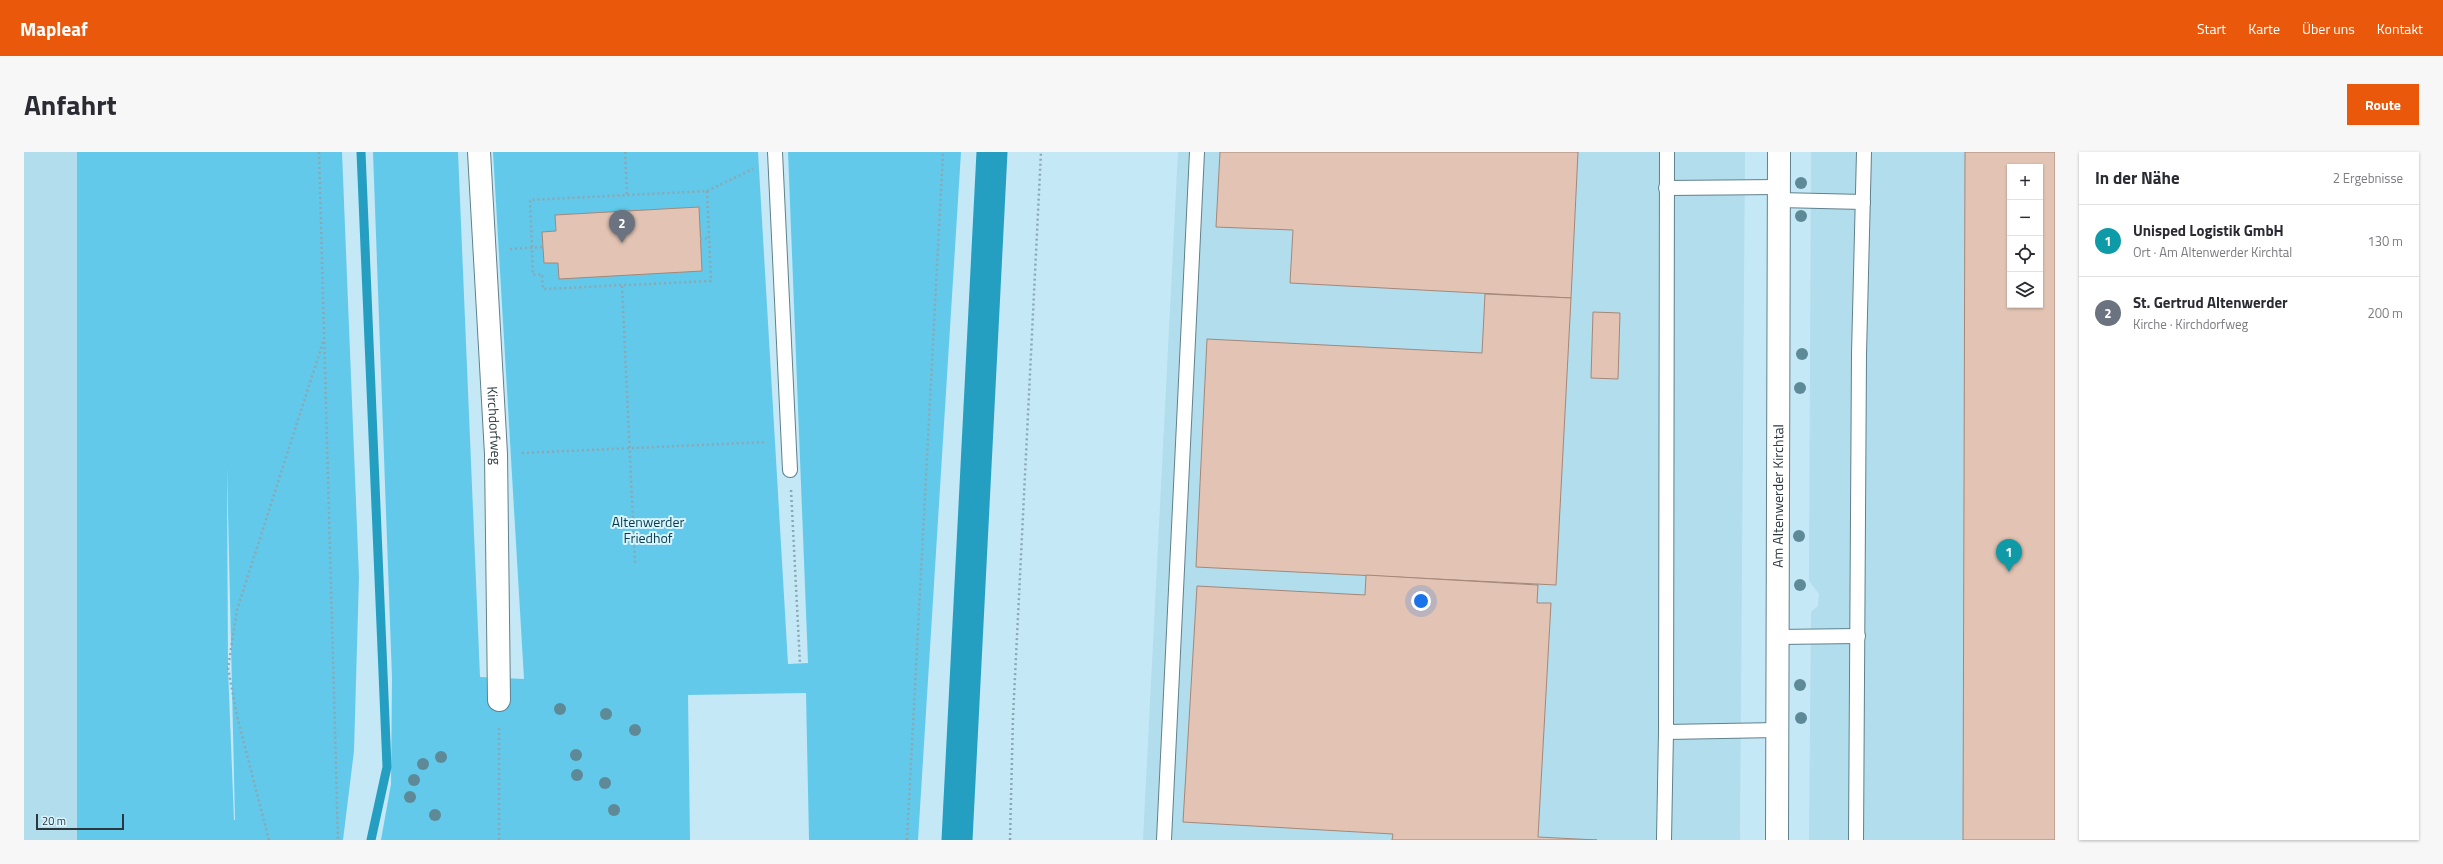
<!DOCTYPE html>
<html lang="de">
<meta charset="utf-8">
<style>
body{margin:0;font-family:"Titillium Web",sans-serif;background:#f7f7f7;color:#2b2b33}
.controls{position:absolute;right:12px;top:12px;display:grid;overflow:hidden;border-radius:0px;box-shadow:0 1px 3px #0004}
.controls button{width:36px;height:36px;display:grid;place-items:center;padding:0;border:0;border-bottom:1px solid #e1e1e2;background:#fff;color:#2b2b33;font:20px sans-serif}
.scale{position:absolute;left:12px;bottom:10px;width:88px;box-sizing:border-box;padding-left:4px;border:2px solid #2a383d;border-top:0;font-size:11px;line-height:14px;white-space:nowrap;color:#2a383d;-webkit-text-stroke:3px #d8f4ff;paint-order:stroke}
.you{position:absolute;left:1397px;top:449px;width:14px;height:14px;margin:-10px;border:3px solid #fff;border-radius:50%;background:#1a73e8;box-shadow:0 0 0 6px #1a73e833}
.badge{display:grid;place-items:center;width:26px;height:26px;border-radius:50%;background:#ea580c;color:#fff;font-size:13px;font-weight:700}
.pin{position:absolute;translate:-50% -33px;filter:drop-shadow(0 1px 2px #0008)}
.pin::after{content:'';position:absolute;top:21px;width:14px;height:12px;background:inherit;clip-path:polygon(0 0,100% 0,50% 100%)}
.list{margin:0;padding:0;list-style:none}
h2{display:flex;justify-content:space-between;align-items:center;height:52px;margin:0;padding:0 16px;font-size:17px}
h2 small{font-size:13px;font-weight:400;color:#7c7c81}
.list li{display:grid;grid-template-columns:26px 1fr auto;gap:12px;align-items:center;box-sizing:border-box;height:72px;padding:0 16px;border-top:1px solid #e1e1e2}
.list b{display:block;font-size:15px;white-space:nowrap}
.list p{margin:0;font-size:13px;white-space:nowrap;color:#7c7c81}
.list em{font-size:13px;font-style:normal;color:#7c7c81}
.icon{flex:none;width:22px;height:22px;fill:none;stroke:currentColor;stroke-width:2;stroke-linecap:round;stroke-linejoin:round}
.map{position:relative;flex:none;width:2031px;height:688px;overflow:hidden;border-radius:0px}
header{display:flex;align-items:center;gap:24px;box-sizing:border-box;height:56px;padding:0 20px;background:#ea580c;color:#fff}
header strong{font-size:19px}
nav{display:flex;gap:22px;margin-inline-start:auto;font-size:14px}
.intro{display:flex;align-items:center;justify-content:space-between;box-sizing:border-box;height:96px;padding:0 24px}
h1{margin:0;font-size:28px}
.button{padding:10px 18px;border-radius:0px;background:#ea580c;color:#fff;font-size:14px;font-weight:700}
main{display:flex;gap:24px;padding:0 24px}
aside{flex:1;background:#fff;border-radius:0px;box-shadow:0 1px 3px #0004}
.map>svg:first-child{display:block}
</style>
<header>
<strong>Mapleaf</strong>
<nav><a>Start</a><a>Karte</a><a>Über uns</a><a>Kontakt</a></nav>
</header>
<div class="intro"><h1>Anfahrt</h1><a class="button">Route</a></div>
<main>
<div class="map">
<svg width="2031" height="688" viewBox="0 0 2031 688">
<rect width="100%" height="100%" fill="#c5e8f6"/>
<g fill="#b1dded" fill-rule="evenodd">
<rect x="0" y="0" width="53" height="688"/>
<polygon points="1154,0 1721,0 1716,688 1119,688"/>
<path d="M1787,0h244v688h-246l2,-228 7,-6 1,-12 -10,-13zM1986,15h30v138h-30z"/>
</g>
<g fill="#63c9ea" fill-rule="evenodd">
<path d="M53,0h265l17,425 -5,174 -11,89h-266zM203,316l8,352h-1l-6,-152z"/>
<polygon points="349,0 434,0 456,525 500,527 469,0 734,0 764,512 784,511 764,0 937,0 894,688 785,688 782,541 664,543 666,688 357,688 367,632 368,526"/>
</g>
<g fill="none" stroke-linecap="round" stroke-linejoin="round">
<polyline stroke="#249fc2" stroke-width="9" points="337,0 363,615 347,688"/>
<polyline stroke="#249fc2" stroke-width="31" points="933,688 968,0"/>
</g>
<g fill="#e3c4b4" stroke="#a48779" fill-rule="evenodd">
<polygon points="1196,0 1554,0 1547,146 1266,131 1269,78 1192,75"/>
<path d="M1941,0h90v688h-92zM1986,15h30v138h-30z"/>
<polygon points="675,55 678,119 535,127 534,111 520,111 518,80 532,79 531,63"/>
<polygon points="1461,142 1547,146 1532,433 1172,415 1183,187 1458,201"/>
<polygon points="1569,160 1596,161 1594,227 1567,226"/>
<polygon points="1342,423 1514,433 1513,451 1527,451 1514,685 1573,688 1368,688 1369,682 1159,670 1173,434 1341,443"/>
</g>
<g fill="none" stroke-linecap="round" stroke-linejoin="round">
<g stroke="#60818d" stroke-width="16">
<g id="service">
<polyline points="751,0 766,318"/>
<polyline points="1643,0 1642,580 1754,578"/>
<polyline points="1642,36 1755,35"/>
<polyline points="1755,48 1839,50"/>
<polyline points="1754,485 1834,484"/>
<polyline points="1140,688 1173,0"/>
<polyline points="1640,688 1642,580"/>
<polyline points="1832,688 1835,202 1840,0"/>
</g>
</g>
<g stroke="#60818d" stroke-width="24">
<g id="minor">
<path id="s1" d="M455,0l17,302 3,246"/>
<path id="s2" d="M1753,688l2,-688"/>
</g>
</g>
<g stroke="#8ca7b2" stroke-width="2.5" stroke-dasharray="2 3" stroke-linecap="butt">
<polyline points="295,0 314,688"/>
<polyline points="601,0 603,43"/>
<polygon points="683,39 687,129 519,137 518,122 509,123 506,48"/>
<polyline points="683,39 729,17"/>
<polyline points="676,87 685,86"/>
<polyline points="486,97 519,95"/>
<polyline points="598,134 611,411"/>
<polyline points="498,301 743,290"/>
<polyline points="767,338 776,512"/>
<polyline points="245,688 213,564 204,516 213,458 299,190"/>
<polyline points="475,688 475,573"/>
<polyline points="883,688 919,0"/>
<polyline points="986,688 989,565 1017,0"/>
</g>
<use href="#service" stroke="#fff" stroke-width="14"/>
<use href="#minor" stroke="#fff" stroke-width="22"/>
</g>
<g fill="#5e8a98">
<circle cx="1777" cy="31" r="6"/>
<circle cx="1777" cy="64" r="6"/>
<circle cx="1778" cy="202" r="6"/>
<circle cx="1776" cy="236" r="6"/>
<circle cx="1775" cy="384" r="6"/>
<circle cx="1776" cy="433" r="6"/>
<circle cx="1776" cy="533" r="6"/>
<circle cx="536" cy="557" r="6"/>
<circle cx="582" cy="562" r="6"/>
<circle cx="1777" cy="566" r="6"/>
<circle cx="611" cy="578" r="6"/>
<circle cx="552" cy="603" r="6"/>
<circle cx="417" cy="605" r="6"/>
<circle cx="399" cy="612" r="6"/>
<circle cx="553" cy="623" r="6"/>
<circle cx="390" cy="628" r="6"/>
<circle cx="581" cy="631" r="6"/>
<circle cx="386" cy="645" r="6"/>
<circle cx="590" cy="658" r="6"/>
<circle cx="411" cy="663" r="6"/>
</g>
<g text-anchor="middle" stroke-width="4" stroke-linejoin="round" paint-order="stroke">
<g font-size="14" fill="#2a383d" stroke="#d8f4ff">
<text dy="5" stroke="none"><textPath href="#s1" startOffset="274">Kirchdorfweg</textPath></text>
<text dy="5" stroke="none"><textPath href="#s2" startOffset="344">Am Altenwerder Kirchtal</textPath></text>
</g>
<g font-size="14" fill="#093d4b" stroke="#d8f4ff">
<text x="624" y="375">Altenwerder<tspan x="624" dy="16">Friedhof</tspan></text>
</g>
</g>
</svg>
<div class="controls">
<button>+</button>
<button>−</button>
<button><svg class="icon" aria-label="locate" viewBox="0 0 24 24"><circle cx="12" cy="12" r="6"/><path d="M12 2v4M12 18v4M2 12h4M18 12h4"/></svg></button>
<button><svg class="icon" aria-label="layers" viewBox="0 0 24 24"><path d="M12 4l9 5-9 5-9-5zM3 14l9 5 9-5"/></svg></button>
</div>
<div class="scale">20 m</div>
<div class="you"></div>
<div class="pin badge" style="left:1985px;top:420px;background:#0f9aa8">1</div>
<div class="pin badge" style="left:598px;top:91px;background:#6b7280">2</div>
</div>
<aside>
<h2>In der Nähe<small>2 Ergebnisse</small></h2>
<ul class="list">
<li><span class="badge" style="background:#0f9aa8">1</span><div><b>Unisped Logistik GmbH</b><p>Ort · Am Altenwerder Kirchtal</p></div><em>130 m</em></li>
<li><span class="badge" style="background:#6b7280">2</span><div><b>St. Gertrud Altenwerder</b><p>Kirche · Kirchdorfweg</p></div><em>200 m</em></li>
</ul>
</aside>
</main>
